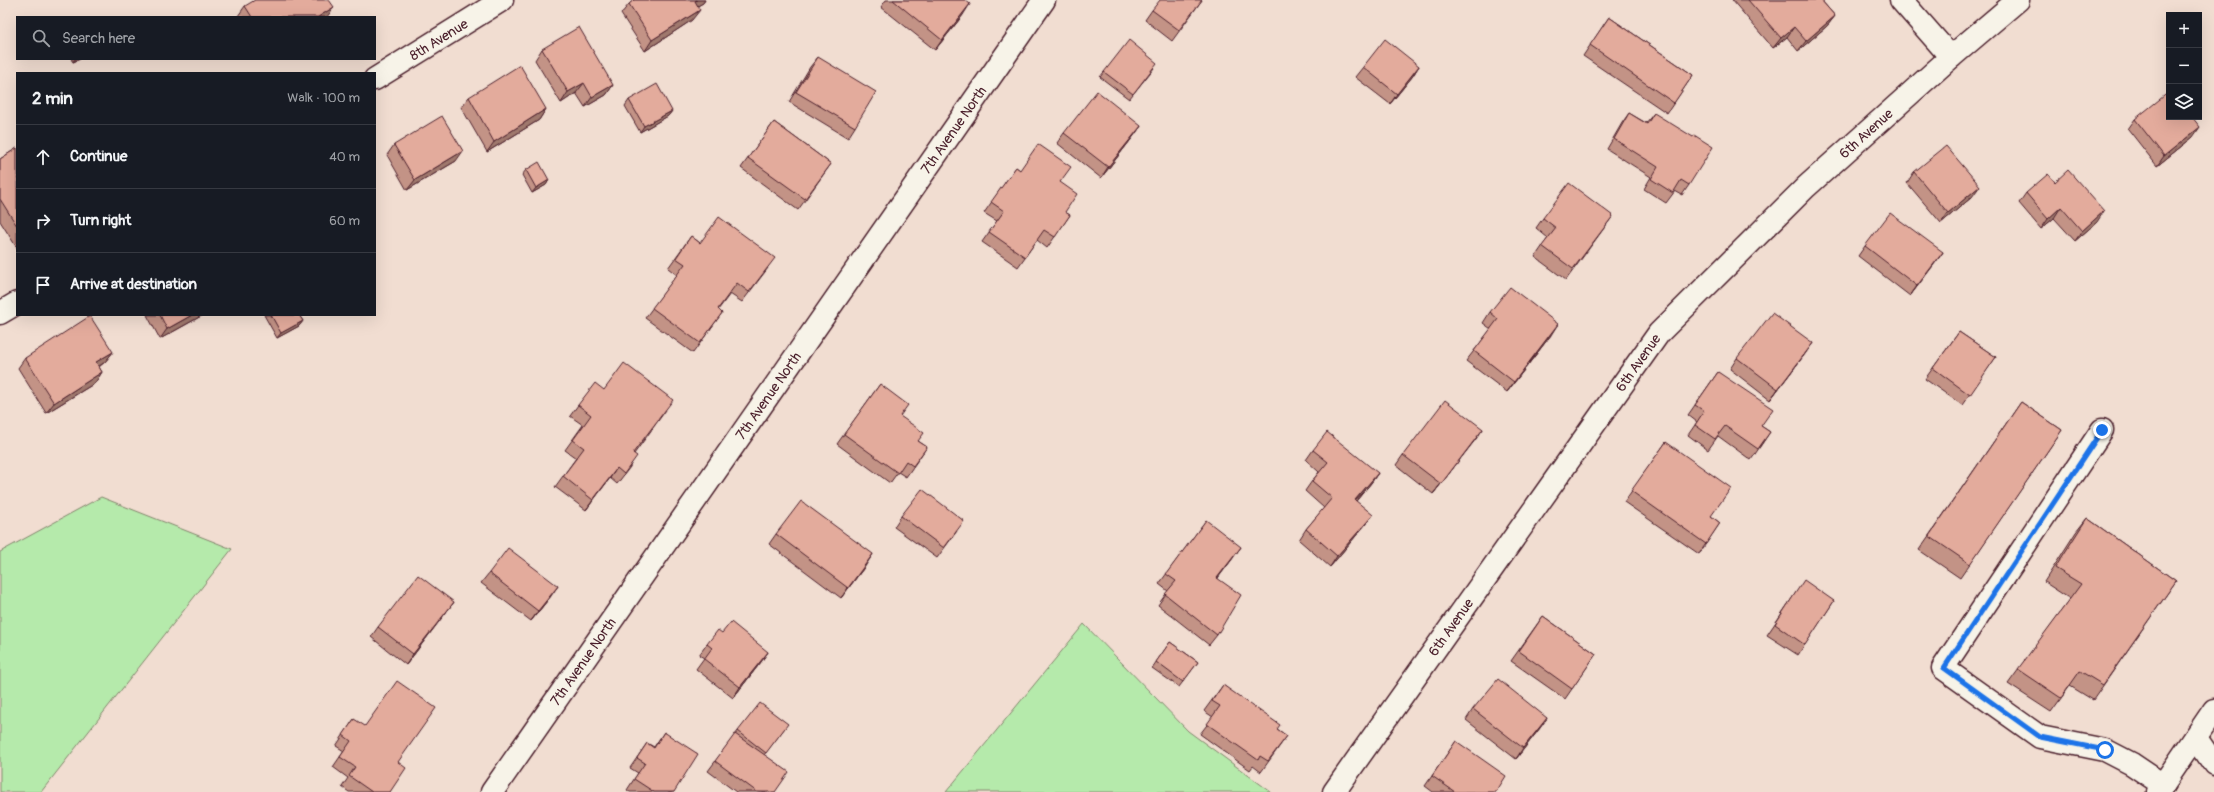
<!DOCTYPE html>
<meta charset="utf-8">
<style>
body{margin:0;font-family:Pangolin,sans-serif;background:#242831;color:#f1f3f6}
.controls{position:absolute;right:12px;top:12px;display:grid;overflow:hidden;border-radius:0px;box-shadow:0 4px 16px #0002}
.controls button{width:36px;height:36px;display:grid;place-items:center;padding:0;border:0;border-bottom:1px solid #363941;background:#171b24;color:#f1f3f6;font:20px sans-serif}
.stop{position:absolute;width:12px;height:12px;margin:-9px;border:3px solid #1a73e8;border-radius:50%;background:#fff}
.stop.end{background:#1a73e8;border-color:#fff;box-shadow:0 1px 4px #0008}
.list{margin:0;padding:0;list-style:none}
h2{display:flex;justify-content:space-between;align-items:center;height:52px;margin:0;padding:0 16px;font-size:17px}
h2 small{font-size:13px;font-weight:400;color:#9ea1a6}
.list li{display:grid;grid-template-columns:26px 1fr auto;gap:12px;align-items:center;box-sizing:border-box;height:64px;padding:0 16px;border-top:1px solid #363941}
.list b{display:block;font-size:15px;white-space:nowrap}
.list em{font-size:13px;font-style:normal;color:#9ea1a6}
.icon{flex:none;width:22px;height:22px;fill:none;stroke:currentColor;stroke-width:2;stroke-linecap:round;stroke-linejoin:round}
.map{position:relative;flex:none;width:2214px;height:792px;overflow:hidden}
.search{position:absolute;background:#171b24;box-shadow:0 4px 16px #0002;left:16px;top:16px;width:360px;height:44px;display:flex;align-items:center;gap:10px;box-sizing:border-box;padding:0 14px;border-radius:0px;color:#9ea1a6;font-size:15px}
.panel{position:absolute;background:#171b24;box-shadow:0 4px 16px #0002;left:16px;top:72px;width:360px;height:244px;border-radius:0px}
.map>svg:first-child{display:block}
</style>
<div class="map">
<svg width="2214" height="792" viewBox="0 0 2214 792">
<rect width="100%" height="100%" fill="#f1ddd1"/>
<filter id="ink" filterUnits="userSpaceOnUse"><feTurbulence type="fractalNoise" baseFrequency=".025" numOctaves="2"/><feDisplacementMap in="SourceGraphic" scale="8" xChannelSelector="R" yChannelSelector="G"/><feConvolveMatrix kernelMatrix="1 2 1 2 8 2 1 2 1" color-interpolation-filters="sRGB"/></filter>
<g filter="url(#ink)">
<g fill="#b5eaab" stroke="#80846b">
<polygon points="101,497 232,549 41,792 0,792 0,552"/>
<polygon points="1084,624 1188,731 1271,792 946,792"/>
</g>
<g fill="none" stroke-linecap="round" stroke-linejoin="round">
<g stroke="#4a1f2b" stroke-width="25">
<g id="minor">
<polyline points="1901,0 1951,57"/>
<path id="s1" d="M375,79l127,-79"/>
<polyline points="0,313 17,303"/>
<polyline points="2102,430 1943,668 2040,737 2105,750 2132,764 2163,785"/>
<polyline points="2196,738 2214,764"/>
<path id="s2" d="M492,792l552,-792"/>
<path id="s3" d="M1334,792l325,-459 147,-146 145,-130 67,-57"/>
<polyline points="2158,792 2214,710"/>
</g>
</g>
<use href="#minor" stroke="#f7f3e8" stroke-width="22"/>
</g>
<g fill="#c39386" stroke="#4a1f2b">
<polygon points="634,0 705,0 703,3 697,6 692,20 645,51 621,14 629,4"/>
<polygon points="886,0 965,0 963,15 935,50 881,7"/>
<polygon points="1202,0 1172,41 1145,20 1152,10"/>
<polygon points="1732,0 1821,0 1835,16 1827,26 1798,51 1787,37 1773,48"/>
<polygon points="245,6 327,17 238,17 238,16"/>
<polygon points="1609,17 1693,75 1667,113 1583,56"/>
<polygon points="542,49 613,85 606,95 585,107 576,93 561,103 535,60"/>
<polygon points="818,57 855,127 848,138 789,102 810,67"/>
<polygon points="71,59 80,59 73,62"/>
<polygon points="1419,66 1412,77 1390,104 1355,77 1363,67"/>
<polygon points="1154,68 1129,99 1100,77 1104,72"/>
<polygon points="469,97 546,109 539,120 487,152 461,107"/>
<polygon points="629,100 672,111 668,116 640,132 625,106"/>
<polygon points="1629,113 1646,123 1654,113 1689,185 1682,195 1675,191 1666,203 1644,189 1651,177 1607,149 1622,123"/>
<polygon points="2135,119 2193,137 2157,166 2128,129"/>
<polygon points="774,122 831,164 798,210 741,168"/>
<polygon points="1141,126 1133,137 1101,178 1057,143 1064,133"/>
<polygon points="394,145 456,161 407,190 387,155"/>
<polygon points="17,148 17,248 0,221 0,159"/>
<polygon points="1016,167 1020,170 1060,182 1065,212 1070,215 1047,248 1037,240 1018,267 982,242 997,221 984,213"/>
<polygon points="526,170 549,180 546,185 532,193 522,175"/>
<polygon points="1914,172 1972,197 1941,223 1907,183"/>
<polygon points="2055,182 2097,222 2075,241 2054,218 2041,229 2019,203 2026,193"/>
<polygon points="1613,216 1566,280 1535,257 1548,238 1536,228 1543,218"/>
<polygon points="691,236 700,243 768,268 742,302 730,294 718,310 722,313 693,353 645,318 677,275 668,268"/>
<polygon points="1865,246 1943,252 1910,296 1858,256"/>
<polygon points="1490,312 1551,335 1507,392 1466,361 1491,329 1483,323"/>
<polygon points="147,315 203,315 160,339"/>
<polygon points="264,315 299,315 303,321 299,326 277,338"/>
<polygon points="1959,332 1996,357 1962,405 1925,379"/>
<polygon points="113,352 105,362 99,367 102,372 95,383 46,413 18,368 25,358"/>
<polygon points="1805,354 1770,400 1730,369 1737,358"/>
<polygon points="1718,372 1761,426 1770,432 1751,460 1718,436 1708,450 1688,435 1697,422 1688,415"/>
<polygon points="880,384 900,416 918,441 927,447 906,477 898,472 890,483 837,444"/>
<polygon points="604,390 666,410 634,454 630,467 617,484 610,478 586,510 555,487 576,458 565,450 583,425 570,416 578,405"/>
<polygon points="2021,402 2062,430 1960,578 1919,550"/>
<polygon points="1483,429 1433,494 1396,465 1403,455"/>
<polygon points="1666,442 1711,516 1720,523 1699,554 1624,502"/>
<polygon points="1313,450 1378,473 1371,483 1356,501 1365,525 1330,567 1299,540 1306,529 1324,508 1305,491 1312,481 1319,472 1306,460"/>
<polygon points="901,516 957,531 937,558 894,527"/>
<polygon points="2087,518 2176,581 2093,700 2070,686 2051,712 2008,684 2070,599 2044,582 2076,532"/>
<polygon points="1206,520 1233,558 1218,578 1217,635 1209,645 1158,605 1168,591 1159,584"/>
<polygon points="776,534 866,565 841,598 769,544"/>
<polygon points="489,573 551,596 531,621 481,583"/>
<polygon points="1797,591 1834,601 1798,655 1767,635"/>
<polygon points="454,602 406,665 371,637 378,627"/>
<polygon points="1543,616 1596,654 1565,699 1511,661"/>
<polygon points="1170,642 1198,662 1179,687 1152,668"/>
<polygon points="707,644 768,652 761,662 733,698 696,669 704,658 699,655"/>
<polygon points="1223,685 1277,729 1287,736 1261,772 1253,766 1250,770 1200,734 1213,717 1204,711"/>
<polygon points="1473,709 1547,718 1540,728 1516,759 1466,720"/>
<polygon points="354,719 398,762 390,792 349,792 342,787 348,778 333,767 344,751 336,746"/>
<polygon points="784,729 764,755 775,792 736,792 708,771 738,731"/>
<polygon points="664,732 674,792 630,792 627,790 638,773 630,768 647,743 654,747"/>
<polygon points="1456,741 1496,792 1433,792 1425,786"/>
</g>
<g fill="#9f786d" stroke="#4a1f2b">
<polygon points="697,0 705,0 703,3 687,12 695,1"/>
<polygon points="970,4 963,15 935,50 942,40"/>
<polygon points="334,7 327,17 318,17"/>
<polygon points="700,10 692,20 645,51 652,40"/>
<polygon points="1835,16 1827,26 1798,51 1806,41"/>
<polygon points="1794,27 1787,37 1773,48 1781,38"/>
<polygon points="75,59 80,59 73,62"/>
<polygon points="1419,66 1412,77 1390,104 1397,94"/>
<polygon points="584,83 576,93 561,103 568,92"/>
<polygon points="613,85 606,95 585,107 592,97"/>
<polygon points="546,109 539,120 487,152 494,142"/>
<polygon points="672,111 668,116 640,132 644,126"/>
<polygon points="1141,126 1133,137 1101,178 1108,167"/>
<polygon points="2200,127 2193,137 2157,166 2164,156"/>
<polygon points="463,151 456,161 407,190 415,180"/>
<polygon points="549,180 546,185 532,193 536,188"/>
<polygon points="1980,186 1972,197 1941,223 1948,213"/>
<polygon points="2061,207 2054,218 2041,229 2048,219"/>
<polygon points="2104,211 2097,222 2075,241 2082,231"/>
<polygon points="1943,252 1936,262 1910,296 1917,286"/>
<polygon points="192,315 203,315 160,339 167,329"/>
<polygon points="303,321 299,326 277,338 281,333"/>
<polygon points="1558,324 1551,335 1507,392 1514,382"/>
<polygon points="1813,343 1805,354 1770,400 1778,389"/>
<polygon points="113,352 105,362 89,373 96,362"/>
<polygon points="102,372 95,383 46,413 54,403"/>
<polygon points="1483,429 1476,439 1433,494 1441,484"/>
<polygon points="617,468 610,478 586,510 593,500"/>
<polygon points="1378,473 1371,483 1348,511 1355,500"/>
<polygon points="1373,515 1365,525 1330,567 1337,556"/>
<polygon points="1241,547 1233,558 1210,588 1217,578"/>
<polygon points="873,554 866,565 841,598 848,588"/>
<polygon points="558,586 551,596 531,621 538,611"/>
<polygon points="454,602 446,612 406,665 413,654"/>
<polygon points="768,652 761,662 733,698 740,687"/>
<polygon points="1547,718 1540,728 1516,759 1523,748"/>
</g>
<g fill="#e3ab9c" stroke="#4a1f2b">
<polygon points="255,0 329,0 334,7 318,17 252,17 245,6"/>
<polygon points="634,0 697,0 695,1 700,10 652,40 629,4"/>
<polygon points="893,0 965,0 970,4 942,40"/>
<polygon points="1160,0 1202,0 1179,30 1152,10"/>
<polygon points="1748,0 1821,0 1835,16 1806,41 1794,27 1781,38"/>
<polygon points="1609,17 1693,75 1674,103 1590,45"/>
<polygon points="579,27 613,85 592,97 584,83 568,92 542,49"/>
<polygon points="1385,39 1419,66 1397,94 1363,67"/>
<polygon points="1129,40 1157,63 1133,94 1104,72"/>
<polygon points="818,57 876,92 855,127 796,92"/>
<polygon points="520,65 546,109 494,142 469,97"/>
<polygon points="657,84 672,111 644,126 629,100"/>
<polygon points="1097,91 1141,126 1108,167 1064,133"/>
<polygon points="2169,92 2169,117 2192,117 2200,127 2164,156 2135,119"/>
<polygon points="1629,113 1647,124 1654,113 1693,137 1694,135 1713,147 1689,185 1681,180 1673,193 1651,179 1658,167 1614,139"/>
<polygon points="442,116 463,151 415,180 394,145"/>
<polygon points="774,122 831,164 805,199 748,158"/>
<polygon points="1038,144 1071,167 1060,182 1077,194 1065,212 1070,215 1055,237 1044,230 1025,257 989,232 1004,211 991,202 1016,167 1020,170"/>
<polygon points="1946,146 1980,186 1948,213 1914,172"/>
<polygon points="17,148 17,226 0,199 0,159"/>
<polygon points="539,162 549,180 536,188 526,170"/>
<polygon points="2068,170 2104,211 2082,231 2061,207 2048,219 2026,193 2048,174 2055,182"/>
<polygon points="1569,183 1613,216 1573,269 1542,246 1556,228 1543,218"/>
<polygon points="1890,213 1943,252 1917,286 1865,246"/>
<polygon points="719,217 775,258 749,292 737,283 718,309 722,313 700,343 652,308 685,264 676,258 691,236 700,243"/>
<polygon points="1510,287 1558,324 1514,382 1474,351 1498,319 1490,312"/>
<polygon points="1772,313 1813,343 1778,389 1737,358"/>
<polygon points="160,315 192,315 167,329"/>
<polygon points="271,315 299,315 303,321 281,333"/>
<polygon points="90,316 113,352 96,362 102,372 54,403 25,358"/>
<polygon points="1959,332 1996,357 1970,395 1933,368"/>
<polygon points="624,363 673,400 633,453 637,456 624,474 617,468 593,500 563,476 584,448 573,440 591,415 578,405 595,383 604,390"/>
<polygon points="1718,372 1773,409 1761,426 1770,432 1758,449 1725,426 1715,439 1695,425 1704,411 1695,405"/>
<polygon points="880,384 908,405 900,416 924,433 918,441 927,447 913,466 906,461 898,473 844,434"/>
<polygon points="1445,400 1483,429 1441,484 1403,455"/>
<polygon points="2021,402 2062,430 1970,564 1929,536"/>
<polygon points="1327,432 1378,473 1355,500 1373,515 1337,556 1306,529 1332,498 1312,481 1328,462 1313,450"/>
<polygon points="1666,442 1731,488 1711,516 1720,523 1706,544 1631,491"/>
<polygon points="922,489 964,521 944,548 901,516"/>
<polygon points="801,501 873,554 848,588 776,534"/>
<polygon points="2087,518 2176,581 2103,685 2080,671 2061,698 2018,669 2081,584 2055,568"/>
<polygon points="1206,520 1241,547 1217,578 1241,595 1217,635 1165,594 1176,581 1166,574"/>
<polygon points="508,548 558,586 538,611 489,573"/>
<polygon points="418,575 454,602 413,654 378,627"/>
<polygon points="1804,580 1834,601 1805,645 1775,624"/>
<polygon points="1543,616 1596,654 1572,689 1519,651"/>
<polygon points="731,622 768,652 740,687 704,659 712,648 707,644 718,630 722,633"/>
<polygon points="1170,642 1198,662 1183,682 1156,662"/>
<polygon points="1498,679 1547,718 1523,748 1473,709"/>
<polygon points="397,681 436,708 398,762 406,768 390,792 372,792 349,776 355,767 340,757 351,741 343,735 354,719 365,726"/>
<polygon points="1223,685 1280,725 1277,729 1287,736 1268,761 1260,756 1258,760 1207,724 1220,706 1212,701"/>
<polygon points="760,703 788,724 766,753 738,731"/>
<polygon points="664,732 698,754 674,792 654,792 634,779 645,763 637,758 647,743 654,748"/>
<polygon points="735,734 789,772 775,792 757,792 715,761"/>
<polygon points="1456,741 1506,776 1496,792 1455,792 1432,776"/>
</g>
</g>
<g fill="none" stroke-linecap="round" stroke-linejoin="round" filter="url(#ink)">
<polyline stroke="#1a73e8" stroke-width="5" points="2102,430 1944,668 2040,737 2105,750"/>
</g>
<g text-anchor="middle" stroke-width="3" stroke-linejoin="round" paint-order="stroke">
<g font-size="14" fill="#4a1f2b" stroke="#f7f3e8">
<text dy="5" stroke="none"><textPath href="#s1" startOffset="75">8th Avenue</textPath></text>
<text dy="5" stroke="none"><textPath href="#s2" startOffset="807">7th Avenue North</textPath></text>
<text dy="5" stroke="none"><textPath href="#s3" startOffset="850">6th Avenue</textPath></text>
<text dy="5" stroke="none"><textPath href="#s3" startOffset="526">6th Avenue</textPath></text>
<text dy="5" stroke="none"><textPath href="#s2" startOffset="483">7th Avenue North</textPath></text>
<text dy="5" stroke="none"><textPath href="#s3" startOffset="202">6th Avenue</textPath></text>
<text dy="5" stroke="none"><textPath href="#s2" startOffset="159">7th Avenue North</textPath></text>
</g>
</g>
</svg>
<div class="controls">
<button>+</button>
<button>−</button>
<button><svg class="icon" aria-label="layers" viewBox="0 0 24 24"><path d="M12 4l9 5-9 5-9-5zM3 14l9 5 9-5"/></svg></button>
</div>
<div class="stop" style="left:2105px;top:750px"></div>
<div class="stop end" style="left:2102px;top:430px"></div>
<div class="search"><svg class="icon" aria-label="search" viewBox="0 0 24 24"><circle cx="10" cy="10" r="6"/><path d="M15 15l6 6"/></svg>Search here</div>
<section class="panel">
<h2>2 min<small>Walk · 100 m</small></h2>
<ul class="list">
<li><svg class="icon" aria-label="ahead" viewBox="0 0 24 24"><path d="M12 20V5M6 11l6-6 6 6"/></svg><div><b>Continue</b></div><em>40 m</em></li>
<li><svg class="icon" aria-label="right" viewBox="0 0 24 24"><path d="M7 20v-9h11M14 6l5 5-5 5"/></svg><div><b>Turn right</b></div><em>60 m</em></li>
<li><svg class="icon" aria-label="arrive" viewBox="0 0 24 24"><path d="M6 21V4h12l-3 4 3 4H6"/></svg><div><b>Arrive at destination</b></div></li>
</ul>
</section>
</div>
